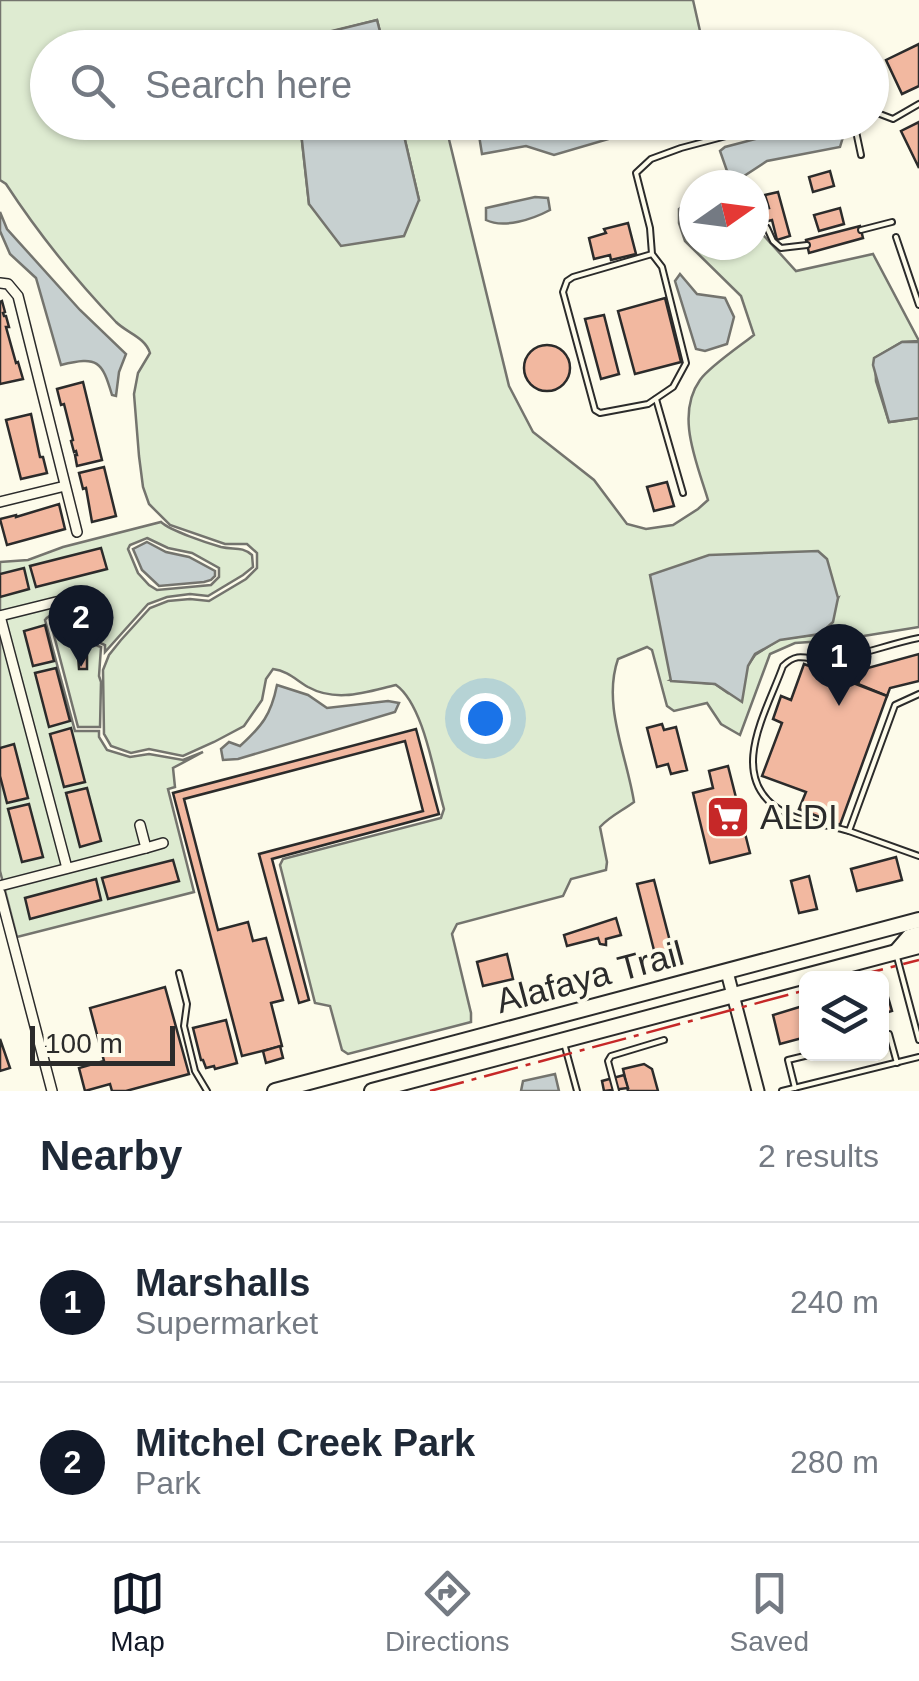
<!DOCTYPE html>
<style>
body{margin:0;font-family:Arial,sans-serif;background:#f2f2f3;color:#1f2937}
.controls{position:absolute;right:30px;bottom:30px;display:grid;overflow:hidden;border-radius:15px;box-shadow:0 2px 8px #0004}
.controls button{width:90px;height:90px;display:grid;place-items:center;padding:0;border:0;border-bottom:2px solid #e0e1e3;background:#fff;color:#1f2937;font:50px sans-serif}
.compass{position:absolute;left:679px;top:170px;width:90px;height:90px;border-radius:50%;background:#fff;box-shadow:0 2px 8px #0004;rotate:76deg}
.scale{position:absolute;left:30px;bottom:25px;width:145px;box-sizing:border-box;padding-left:10px;border:5px solid #2b2b2b;border-top:0;font-size:28px;line-height:35px;white-space:nowrap;color:#2b2b2b;-webkit-text-stroke:8px #fdfbea;paint-order:stroke}
.you{position:absolute;left:485px;top:718px;width:35px;height:35px;margin:-25px;border:8px solid #fff;border-radius:50%;background:#1a73e8;box-shadow:0 0 0 15px #1a73e833}
.badge{display:grid;place-items:center;width:65px;height:65px;border-radius:50%;background:#111827;color:#fff;font-size:32px;font-weight:700}
.pin{position:absolute;translate:-50% -82px;filter:drop-shadow(0 2px 5px #0008)}
.pin::after{content:'';position:absolute;top:52px;width:35px;height:30px;background:inherit;clip-path:polygon(0 0,100% 0,50% 100%)}
.list{margin:0;padding:0;list-style:none}
h2{display:flex;justify-content:space-between;align-items:center;height:130px;margin:0;padding:0 40px;font-size:42px}
h2 small{font-size:32px;font-weight:400;color:#747a83}
.list li{display:grid;grid-template-columns:65px 1fr auto;gap:30px;align-items:center;box-sizing:border-box;height:160px;padding:0 40px;border-top:2px solid #e0e1e3}
.list b{display:block;font-size:38px;white-space:nowrap}
.list p{margin:0;font-size:32px;white-space:nowrap;color:#747a83}
.list em{font-size:32px;font-style:normal;color:#747a83}
.icon{flex:none;width:55px;height:55px;fill:none;stroke:currentColor;stroke-width:2;stroke-linecap:round;stroke-linejoin:round}
.map{position:relative;flex:none;width:919px;height:1091px;overflow:hidden}
.search{position:absolute;background:#fff;box-shadow:0 2px 8px #0004;left:30px;right:30px;top:30px;height:110px;display:flex;align-items:center;gap:25px;box-sizing:border-box;padding:0 35px;border-radius:55px;color:#747a83;font-size:38px}
.sheet{height:450px;background:#fff}
nav{display:flex;justify-content:space-around;align-items:center;box-sizing:border-box;height:140px;border-top:2px solid #e0e1e3;background:#fff;font-size:28px;color:#747a83}
nav a{display:grid;justify-items:center;gap:5px}
nav .on{color:#111827}
.map>svg:first-child{display:block}
</style>
<div class="map">
<svg width="919" height="1091" viewBox="0 0 919 1091">
<rect width="100%" height="100%" fill="#fdfbea"/>
<g fill="#deebd1" stroke="#74746e" stroke-width="2.5" fill-rule="evenodd">
<path d="M0,0h693l7,31 -65,16h-251l-7,-27 -86,22 1,5 -244,1v74l252,1 9,81 110,-4 -18,-77h44l64,263 24,46 61,48 33,44 19,5 27,-4 25,-16 10,-9c-11,-37 -33,-85 -8,-120 9,-13 40,-34 54,-45l-13,-39 -56,-55 -6,-18v-14l9,-8 6,-2v46h60v-20l42,46 77,-17 46,87 -17,1 -27,16 1,23 13,41 30,-4v209l-80,13 -44,3 -25,11 -30,81 -19,-11 -14,-21 -33,8 -7,-5 -15,-56 -5,-3 -29,12c-16,46 9,97 16,143 -12,9 -24,14 -34,25l7,35 -1,8 -35,9 -8,17 -106,28 -5,10 19,79v9l-123,32 -6,-4 -12,-44 -15,-3 -35,-138 3,-6 158,-41 3,-9c-10,-34 -20,-104 -48,-124 -30,7 -59,18 -88,2 -12,-7 -20,-16 -35,-18l-7,10 -4,21 -18,26 -30,16 -31,14 -34,-7 -18,4 -20,-7 -7,-12 -1,-64 6,-15 12,-15 29,-32 18,-7 22,-2 19,2 37,-22 11,-11v-15l-10,-9h-22l-55,-19 -21,-21 -6,-17 -4,-31 -5,-62 4,-21 12,-20c-5,-16 -23,-20 -34,-31 -41,-43 -78,-89 -110,-138l-6,-4zM838,598l-18,36 -40,5 -25,16 -27,38 -13,-9 -44,-4z"/>
<path d="M161,522c10,9 46,21 60,25 13,3 21,-1 31,8l1,12 -10,8 -35,21 -18,-2 -23,3 -19,7 -43,48v-7l-20,-9 -16,-23c-7,-2 -20,1 -24,7l30,111h24v6l8,13 23,7 19,-3 34,6 20,-8 -30,16 2,19 -7,2 26,103 -177,45 -17,-66v-309l28,-2 35,-13zM147,538l21,10 24,5 27,15v9l-8,8 -54,5 -8,-5 -11,-12 -10,-24 2,-4z"/>
<polygon points="64,616 82,640 101,647 99,676 101,682 100,727 78,727 50,620"/>
</g>
<g fill="#c7d0d0" stroke="#74746e" stroke-width="2.5">
<polygon points="377,20 384,47 292,47 291,41"/>
<polygon points="300,123 401,123 419,200 404,236 341,246 309,204"/>
<polygon points="477,123 477,122 663,123 554,155 526,146 482,154"/>
<polygon points="817,123 840,123 843,137 840,147 767,161 738,180 727,171 720,151 725,147"/>
<path d="M535,197l13,1 2,12c-17,9 -46,19 -64,10v-12z"/>
<path d="M0,212l7,17 73,81 46,44 -7,18 -3,24 -4,-1c-10,-34 -14,-39 -51,-30l-25,-87 -26,-24 -10,-23z"/>
<polygon points="680,274 697,294 725,298 734,317 727,344 705,351 696,349 675,281"/>
<polygon points="902,342 919,342 919,418 889,422 873,365 874,358"/>
<polygon points="147,542 166,552 189,557 215,571 215,576 211,580 204,582 159,586 142,570 133,549"/>
<polygon points="818,551 827,559 838,598 833,622 820,634 780,640 755,654 748,666 742,702 715,684 671,681 650,575 709,555"/>
<path d="M277,685l31,10 19,13 61,-7 11,2 -4,9 -157,47 -15,1 -2,-11 8,-7 11,4c22,-20 31,-31 37,-61z"/>
<polygon points="555,1074 559,1091 521,1091 523,1081"/>
</g>
<g fill="#f2b8a0" stroke="#2b2b2b" stroke-width="2.5">
<polygon points="919,44 919,86 902,94 886,60"/>
<polygon points="919,122 919,168 901,131"/>
<polygon points="830,171 834,186 813,192 809,177"/>
<polygon points="778,192 790,236 777,240 772,220 760,223 757,211 769,208 765,195"/>
<polygon points="840,208 844,224 819,231 814,215"/>
<polygon points="628,223 636,254 611,260 610,255 594,259 589,238 606,233 604,229"/>
<polygon points="860,226 863,238 809,253 806,240"/>
<polygon points="665,298 681,362 635,374 618,311"/>
<polygon points="2,301 5,312 3,313 4,316 6,316 9,327 6,327 16,363 18,362 23,379 0,384 0,302"/>
<polygon points="604,315 619,374 601,379 585,319"/>
<circle cx="547" cy="368" r="23"/>
<polygon points="83,382 102,460 77,466 75,455 77,455 76,451 74,452 71,441 73,440 64,404 61,405 57,389"/>
<polygon points="31,414 40,457 43,457 47,473 21,479 6,420"/>
<polygon points="104,467 116,516 92,522 86,488 83,489 79,473"/>
<polygon points="667,482 674,506 654,511 647,487"/>
<polygon points="59,504 65,529 7,545 0,519 16,515 16,517"/>
<polygon points="101,548 107,569 36,587 30,566"/>
<polygon points="24,568 29,589 0,597 0,574"/>
<polygon points="45,625 54,661 33,666 24,631"/>
<polygon points="87,654 87,669 79,669 78,655"/>
<polygon points="919,654 919,681 890,688 887,696 858,684 864,669"/>
<polygon points="804,664 887,696 840,825 799,809 806,792 762,776 782,723 773,719 781,696 791,700"/>
<polygon points="56,668 70,721 49,727 35,673"/>
<polygon points="662,724 664,730 676,727 687,770 671,774 668,764 657,767 647,728"/>
<polygon points="71,728 85,782 64,787 50,734"/>
<polygon points="416,729 439,814 272,859 309,1000 299,1003 259,854 423,811 405,741 184,799 218,930 248,922 253,941 266,938 283,1000 271,1003 282,1046 242,1056 173,793"/>
<polygon points="14,744 28,798 7,803 0,776 0,748"/>
<polygon points="728,766 750,853 710,863 693,793 713,788 709,771"/>
<polygon points="87,788 101,841 80,847 66,793"/>
<polygon points="29,804 43,857 22,862 8,809"/>
<polygon points="896,857 902,880 857,891 851,869"/>
<polygon points="173,860 179,881 108,899 102,878"/>
<polygon points="809,876 817,909 799,913 791,881"/>
<polygon points="96,879 101,900 30,919 25,898"/>
<polygon points="654,880 673,953 656,958 637,884"/>
<polygon points="616,918 621,935 606,939 606,945 600,944 598,938 567,946 564,935"/>
<polygon points="507,954 513,979 483,986 477,962"/>
<polygon points="884,983 892,1011 882,1014 882,984"/>
<polygon points="165,987 189,1074 126,1091 112,1091 110,1084 85,1091 79,1068 104,1061 90,1008"/>
<polygon points="806,1005 806,1037 780,1044 773,1015"/>
<polygon points="226,1020 237,1063 215,1069 214,1066 206,1068 203,1060 201,1060 193,1028"/>
<polygon points="0,1039 10,1068 0,1071"/>
<polygon points="280,1046 283,1058 266,1063 263,1051"/>
<polygon points="644,1064 652,1069 658,1091 628,1091 623,1069"/>
<polygon points="624,1075 628,1088 604,1091 602,1081"/>
</g>
<g fill="none" stroke-linecap="round" stroke-linejoin="round">
<g stroke="#2b2b2b" stroke-width="8">
<g id="service">
<polyline points="872,111 893,119 919,104"/>
<polyline points="854,122 861,155"/>
<polyline points="767,228 773,241 781,248 807,245"/>
<polyline points="861,230 892,222"/>
<polyline points="896,237 919,305"/>
<polyline points="652,254 573,277 567,281 563,292 595,410 600,413 648,404 673,387 686,363 662,267 652,254 650,228 636,173 651,159 681,148 779,122"/>
<polyline points="656,399 683,493"/>
<polyline points="919,694 895,705 849,831 919,856"/>
<path d="M849,831c-22,-6 -49,-9 -69,-21 -54,-34 -13,-99 3,-144 17,-17 26,-4 46,-6 31,-4 60,-16 90,-22"/>
<polyline points="897,957 919,1040"/>
<polyline points="179,973 187,1004 184,1026 195,1071 207,1091"/>
<polyline points="882,1036 889,1034 897,1063"/>
<polyline points="564,1043 577,1091"/>
<polyline points="795,1088 788,1060 813,1054"/>
<polyline points="616,1091 608,1061 611,1056 664,1040"/>
<polyline points="782,1091 919,1057"/>
</g>
</g>
<g stroke="#2b2b2b" stroke-width="12">
<g id="minor">
<polyline points="0,283 8,284 18,296 77,532"/>
<polyline points="0,502 65,486"/>
<polyline points="0,616 67,868"/>
<polyline points="0,616 76,597 89,598 101,609"/>
<polyline points="146,848 163,843"/>
<polyline points="0,886 146,848 140,825"/>
<polyline points="0,893 52,1091"/>
</g>
</g>
<g stroke="#2b2b2b" stroke-width="15">
<polyline id="tertiary" points="727,972 758,1091"/>
</g>
<g stroke="#2b2b2b" stroke-width="18">
<g id="primary">
<polyline points="896,952 909,937 919,934"/>
<polyline points="275,1091 919,920"/>
<polyline points="372,1091 919,946"/>
</g>
</g>
<use href="#service" stroke="#fdfbea" stroke-width="4"/>
<use href="#minor" stroke="#fdfbea" stroke-width="9"/>
<use href="#tertiary" stroke="#fdfbea" stroke-width="11"/>
<use href="#primary" stroke="#fdfbea" stroke-width="14"/>
<g stroke="#c62828" stroke-width="2.5" stroke-dasharray="35 8 5 8" stroke-linecap="butt">
<polyline points="849,978 919,960"/>
<polyline points="430,1091 806,990"/>
</g>
</g>
<defs>
<g id="supermarket-square" transform="scale(2.25)"><rect x="-9" y="-9" width="18" height="18" rx="4" fill="#c62828" stroke="#fdfbea"/><path d="M-6-5.5h2.5l.6 2H6L4.5 2H-2.5L-4.4-4H-6ZM-1.5 3.2a1.3 1.3 0 1 0 .1 0ZM3 3.2a1.3 1.3 0 1 0 .1 0Z" fill="#fff"/></g>
</defs>
<g fill-rule="evenodd">
<use href="#supermarket-square" x="728" y="817"/>
</g>
<g text-anchor="middle" stroke-width="8" stroke-linejoin="round" paint-order="stroke">
<g font-size="35" fill="#2b2b2b" stroke="#fdfbea" text-anchor="start">
<text x="760" y="829">ALDI</text>
</g>
<g font-size="35" fill="#2b2b2b" stroke="#fdfbea">
<text transform="translate(590 977) rotate(-15)" y="12">Alafaya Trail</text>
</g>
</g>
</svg>
<div class="controls">
<button><svg class="icon" aria-label="layers" viewBox="0 0 24 24"><path d="M12 4l9 5-9 5-9-5zM3 14l9 5 9-5"/></svg></button>
</div>
<svg class="compass" viewBox="-18 -18 36 36"><path d="M0-13l5 13h-10z" fill="#e53935"/><path d="M0 13l5-13h-10z" fill="#747a83"/></svg>
<div class="scale">100 m</div>
<div class="you"></div>
<div class="pin badge" style="left:839px;top:706px">1</div>
<div class="pin badge" style="left:81px;top:667px">2</div>
<div class="search"><svg class="icon" aria-label="search" viewBox="0 0 24 24"><circle cx="10" cy="10" r="6"/><path d="M15 15l6 6"/></svg>Search here</div>
</div>
<section class="sheet">
<h2>Nearby<small>2 results</small></h2>
<ul class="list">
<li><span class="badge">1</span><div><b>Marshalls</b><p>Supermarket</p></div><em>240 m</em></li>
<li><span class="badge">2</span><div><b>Mitchel Creek Park</b><p>Park</p></div><em>280 m</em></li>
</ul>
</section>
<nav>
<a class="on"><svg class="icon" aria-label="map" viewBox="0 0 24 24"><path d="M3 6l6-2 6 2 6-2v14l-6 2-6-2-6 2zM9 4v14M15 6v14"/></svg>Map</a>
<a><svg class="icon" aria-label="directions" viewBox="0 0 24 24"><path d="M12 3l9 9-9 9-9-9zM9 14v-3h6M13 9l2 2-2 2"/></svg>Directions</a>
<a><svg class="icon" aria-label="saved" viewBox="0 0 24 24"><path d="M7 4h10v16l-5-4-5 4z"/></svg>Saved</a>
</nav>
